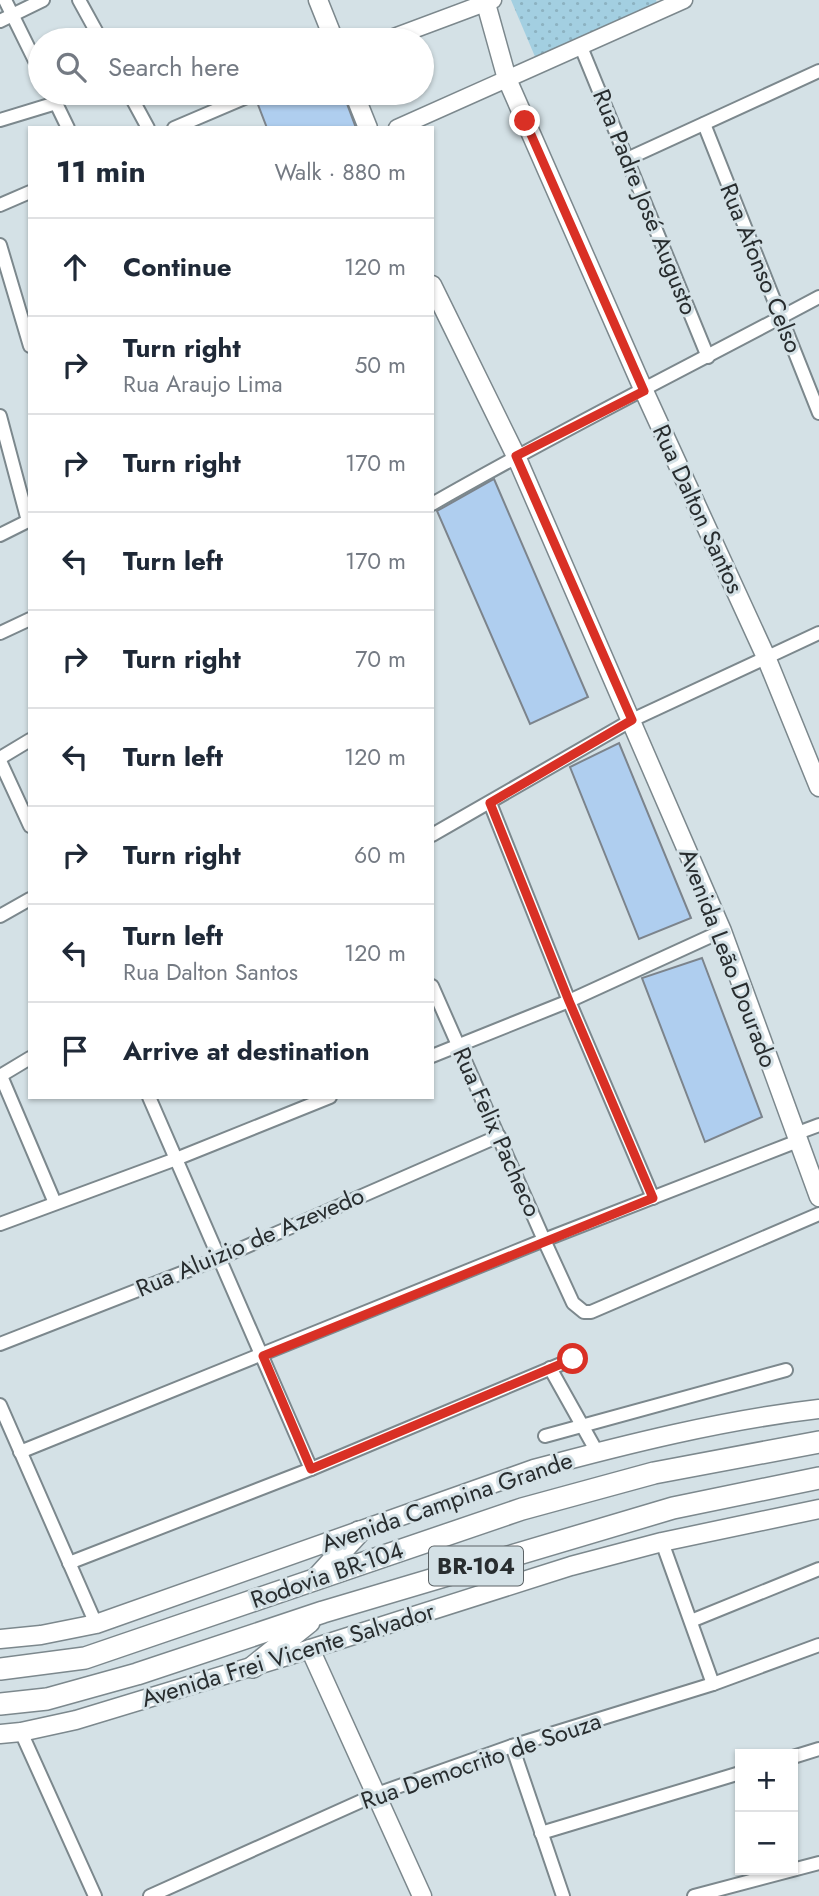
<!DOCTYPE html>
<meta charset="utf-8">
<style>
body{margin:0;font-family:Jost,sans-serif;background:#f6f6f7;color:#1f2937}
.controls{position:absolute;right:21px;bottom:21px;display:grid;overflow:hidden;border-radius:0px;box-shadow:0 2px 5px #0004}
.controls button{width:63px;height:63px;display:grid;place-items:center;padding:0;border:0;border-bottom:2px solid #e0e1e3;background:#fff;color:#1f2937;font:35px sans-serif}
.stop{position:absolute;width:21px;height:21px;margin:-16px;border:5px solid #d93025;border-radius:50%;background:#fff}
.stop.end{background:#d93025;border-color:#fff;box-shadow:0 2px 7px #0008}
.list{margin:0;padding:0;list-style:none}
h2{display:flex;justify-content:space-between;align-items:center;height:91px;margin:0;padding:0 28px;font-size:30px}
h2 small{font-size:23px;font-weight:400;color:#747a83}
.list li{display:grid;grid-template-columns:46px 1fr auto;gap:21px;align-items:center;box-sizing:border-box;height:98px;padding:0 28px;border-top:2px solid #e0e1e3}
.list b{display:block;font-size:26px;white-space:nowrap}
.list p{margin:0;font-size:23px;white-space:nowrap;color:#747a83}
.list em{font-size:23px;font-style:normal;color:#747a83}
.icon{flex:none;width:38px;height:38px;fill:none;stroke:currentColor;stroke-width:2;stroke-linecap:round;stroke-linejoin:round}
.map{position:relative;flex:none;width:819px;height:1896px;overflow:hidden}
.search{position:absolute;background:#fff;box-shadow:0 2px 5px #0004;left:28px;top:28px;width:406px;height:77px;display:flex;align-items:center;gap:18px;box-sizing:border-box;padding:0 24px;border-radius:38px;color:#747a83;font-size:26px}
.panel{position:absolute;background:#fff;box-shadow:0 2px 5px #0004;left:28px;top:126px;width:406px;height:973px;border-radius:0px}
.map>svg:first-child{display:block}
</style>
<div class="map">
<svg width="819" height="1896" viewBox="0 0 819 1896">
<defs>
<pattern id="park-dots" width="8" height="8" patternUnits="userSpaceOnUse" patternTransform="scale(1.75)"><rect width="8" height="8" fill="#a3cfe1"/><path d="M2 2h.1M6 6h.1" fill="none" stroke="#8cb2c1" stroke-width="1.8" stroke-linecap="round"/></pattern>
</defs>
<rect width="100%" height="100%" fill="#d4e1e6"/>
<polygon fill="url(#park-dots)" points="511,0 656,0 659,7 536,59"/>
<g fill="#afceef" stroke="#7c848c" stroke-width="2">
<polygon points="265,93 343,93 356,128 267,128 257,102 263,99"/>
<polygon points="494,479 588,697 530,724 437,511"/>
<polygon points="619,743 691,918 639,939 570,767"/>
<polygon points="702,958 762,1117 705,1142 642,978"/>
</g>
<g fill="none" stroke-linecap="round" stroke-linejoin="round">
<g stroke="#7c888d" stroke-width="16">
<g id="minor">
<polyline points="5,0 40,71"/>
<polyline points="79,0 101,40"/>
<polyline points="0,21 43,0"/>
<polyline points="581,47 708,357"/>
<polyline points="51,93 68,128"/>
<polyline points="129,93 148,128"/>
<polyline points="0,120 56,103"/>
<polyline points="704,124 819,413"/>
<polyline points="174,128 256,93"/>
<polyline points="627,159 819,71"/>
<polyline points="0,205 30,192"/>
<polyline points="0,245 30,346"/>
<polyline points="0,416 28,521"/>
<path d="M432,504c127,-73 258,-138 387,-207"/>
<polyline points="0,535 30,520"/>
<polyline points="0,633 30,619"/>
<polyline points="0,758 30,740"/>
<polyline points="0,761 30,826"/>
<polyline points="490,803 569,1001 653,1198"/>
<polyline points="432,835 632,720 819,633"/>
<polyline points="0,916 30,899"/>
<polyline points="432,986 544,1240 573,1303 584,1312 591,1312 819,1214"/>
<polyline points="432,1056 569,1001 722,931"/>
<polyline points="0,1076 30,1058"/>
<polyline points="1,1076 55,1203"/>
<polyline points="149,1097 311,1469"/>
<polyline points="795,1134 819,1125"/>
<polyline points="0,1224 176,1159 330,1097"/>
<polyline points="0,1344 220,1258 499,1136"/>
<polyline points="550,1368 597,1452"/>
<polyline points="0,1405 96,1624"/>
<polyline points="545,1436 786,1370"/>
<polyline points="20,1452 544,1240 798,1141"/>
<polyline points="662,1542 713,1684"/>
<polyline points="69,1563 311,1469 573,1359"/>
<polyline points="691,1621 819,1569"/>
<polyline points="21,1732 95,1896"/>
<polyline points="512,1746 563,1896"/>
<polyline points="793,1757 819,1749"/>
<polyline points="541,1833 740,1773"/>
<polyline points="150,1896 377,1794 512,1746 713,1684 819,1645"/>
<polyline points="694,1896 819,1863"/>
</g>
</g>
<g stroke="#7c888d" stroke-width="19">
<g id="tertiary">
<polyline points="386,40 493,0"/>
<polyline points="397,128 684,0"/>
</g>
</g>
<g stroke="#7c888d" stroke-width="21">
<g id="secondary">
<polyline points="318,0 334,40"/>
<polyline points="485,0 507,79 644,391 766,657 819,787"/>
<polyline points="354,93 368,128"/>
<polyline points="432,285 516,456 722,931 819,1197"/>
<path d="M0,1639l41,-4 55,-11 438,-155c93,-25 189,-49 285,-60"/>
<polyline points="310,1649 422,1896"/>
<polyline points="0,1734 21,1732 76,1720 310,1649 571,1566 662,1542 819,1509"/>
</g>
</g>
<g stroke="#7c888d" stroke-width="24">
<g id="trunk">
<polyline points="318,1577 359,1532"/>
<polyline points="253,1667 309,1622"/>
<polyline points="0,1669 85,1658 522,1509 654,1473 819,1442"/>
<polyline points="0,1704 47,1699 137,1674 323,1612 673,1508 819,1478"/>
</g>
</g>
<use href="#minor" stroke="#fff" stroke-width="12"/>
<use href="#tertiary" stroke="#fff" stroke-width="16"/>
<use href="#secondary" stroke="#fff" stroke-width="18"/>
<use href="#trunk" stroke="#fff" stroke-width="21"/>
</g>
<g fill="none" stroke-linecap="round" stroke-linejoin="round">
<polyline stroke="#d93025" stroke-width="9" points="525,121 644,391 516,456 632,720 490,803 569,1001 653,1198 263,1356 311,1469 573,1359"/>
</g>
<g text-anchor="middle" stroke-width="6" stroke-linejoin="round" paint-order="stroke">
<rect fill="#d4e1e6" stroke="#5c6366" stroke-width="2" x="429" y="1546.5" width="94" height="39" rx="5"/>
<g font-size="23" font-weight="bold" fill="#282d2f">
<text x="476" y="1574">BR-104</text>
</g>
<g font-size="24" fill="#282d2f" stroke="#d4e1e6">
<text transform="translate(645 202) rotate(68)" y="8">Rua Padre José Augusto</text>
<text transform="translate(761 268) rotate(68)" y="8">Rua Afonso Celso</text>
<text transform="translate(698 509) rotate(65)" y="8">Rua Dalton Santos</text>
<text transform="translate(728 958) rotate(69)" y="8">Avenida Leão Dourado</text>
<text transform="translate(497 1132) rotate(66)" y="8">Rua Felix Pacheco</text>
<text transform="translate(250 1242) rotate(-23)" y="8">Rua Aluizio de Azevedo</text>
<text transform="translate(447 1502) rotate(-19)" y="8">Avenida Campina Grande</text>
<text transform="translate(327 1575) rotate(-19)" y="8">Rodovia BR-104</text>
<text transform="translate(288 1655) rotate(-17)" y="8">Avenida Frei Vicente Salvador</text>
<text transform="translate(481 1761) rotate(-19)" y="8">Rua Democrito de Souza</text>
</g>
</g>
</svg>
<div class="controls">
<button>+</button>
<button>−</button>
</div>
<div class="stop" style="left:573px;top:1359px"></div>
<div class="stop end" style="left:525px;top:121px"></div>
<div class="search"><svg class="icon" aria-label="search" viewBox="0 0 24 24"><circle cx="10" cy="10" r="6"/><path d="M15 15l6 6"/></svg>Search here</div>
<section class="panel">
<h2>11 min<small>Walk · 880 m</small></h2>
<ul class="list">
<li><svg class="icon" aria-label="ahead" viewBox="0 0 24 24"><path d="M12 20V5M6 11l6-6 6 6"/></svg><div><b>Continue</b></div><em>120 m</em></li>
<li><svg class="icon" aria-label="right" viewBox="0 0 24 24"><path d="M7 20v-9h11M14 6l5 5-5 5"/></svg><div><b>Turn right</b><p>Rua Araujo Lima</p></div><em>50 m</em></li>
<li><svg class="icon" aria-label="right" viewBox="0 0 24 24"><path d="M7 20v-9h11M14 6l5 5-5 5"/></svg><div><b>Turn right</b></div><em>170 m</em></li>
<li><svg class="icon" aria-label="left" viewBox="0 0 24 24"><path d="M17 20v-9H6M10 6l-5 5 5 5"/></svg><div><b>Turn left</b></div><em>170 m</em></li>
<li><svg class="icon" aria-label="right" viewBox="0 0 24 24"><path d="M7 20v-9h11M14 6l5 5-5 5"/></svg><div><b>Turn right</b></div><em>70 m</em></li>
<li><svg class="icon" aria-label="left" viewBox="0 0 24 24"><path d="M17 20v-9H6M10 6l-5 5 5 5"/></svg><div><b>Turn left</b></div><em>120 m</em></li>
<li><svg class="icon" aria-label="right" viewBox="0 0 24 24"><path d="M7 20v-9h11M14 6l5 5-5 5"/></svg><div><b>Turn right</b></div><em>60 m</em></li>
<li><svg class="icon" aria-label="left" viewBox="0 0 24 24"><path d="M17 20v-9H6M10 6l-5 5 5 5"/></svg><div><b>Turn left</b><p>Rua Dalton Santos</p></div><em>120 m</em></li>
<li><svg class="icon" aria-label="arrive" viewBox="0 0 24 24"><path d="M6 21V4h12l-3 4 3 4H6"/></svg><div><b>Arrive at destination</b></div></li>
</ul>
</section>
</div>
